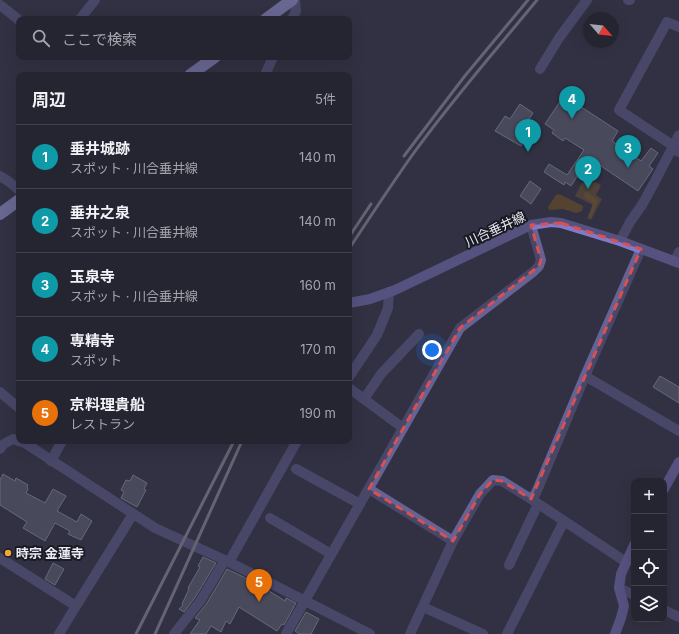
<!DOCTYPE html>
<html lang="ja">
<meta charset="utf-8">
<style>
body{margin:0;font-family:Inter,"Noto Sans JP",sans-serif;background:#31313e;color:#f1f3f6}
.controls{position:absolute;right:12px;bottom:12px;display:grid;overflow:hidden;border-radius:8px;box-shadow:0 4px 16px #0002}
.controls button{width:36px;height:36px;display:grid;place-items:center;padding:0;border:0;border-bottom:1px solid #42424d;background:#252532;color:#f1f3f6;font:20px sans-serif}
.compass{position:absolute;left:583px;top:12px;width:36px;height:36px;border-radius:50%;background:#252532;box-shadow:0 4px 16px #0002;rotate:118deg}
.you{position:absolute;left:432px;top:350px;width:14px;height:14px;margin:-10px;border:3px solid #fff;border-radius:50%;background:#1a73e8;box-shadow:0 0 0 6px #1a73e833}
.badge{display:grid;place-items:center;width:26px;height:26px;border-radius:50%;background:#8bbbb9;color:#fff;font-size:13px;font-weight:700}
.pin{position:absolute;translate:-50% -33px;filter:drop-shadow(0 1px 2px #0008)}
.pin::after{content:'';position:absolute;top:21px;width:14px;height:12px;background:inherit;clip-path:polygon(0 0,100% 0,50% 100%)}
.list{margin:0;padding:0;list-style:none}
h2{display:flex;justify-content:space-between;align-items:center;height:52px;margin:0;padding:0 16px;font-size:17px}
h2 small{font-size:13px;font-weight:400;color:#a3a5ac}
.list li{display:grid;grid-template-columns:26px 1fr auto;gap:12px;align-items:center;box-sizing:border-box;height:64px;padding:0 16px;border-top:1px solid #42424d}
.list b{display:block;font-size:15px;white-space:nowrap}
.list p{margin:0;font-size:13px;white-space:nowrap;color:#a3a5ac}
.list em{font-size:13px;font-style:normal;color:#a3a5ac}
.icon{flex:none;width:22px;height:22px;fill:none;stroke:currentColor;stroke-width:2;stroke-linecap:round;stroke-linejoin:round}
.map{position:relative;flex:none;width:679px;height:634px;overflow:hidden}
.search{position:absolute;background:#252532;box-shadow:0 4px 16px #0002;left:16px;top:16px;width:336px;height:44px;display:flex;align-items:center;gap:10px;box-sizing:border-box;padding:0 14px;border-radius:8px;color:#a3a5ac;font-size:15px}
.panel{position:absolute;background:#252532;box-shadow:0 4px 16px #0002;left:16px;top:72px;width:336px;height:372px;border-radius:8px}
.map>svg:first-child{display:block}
</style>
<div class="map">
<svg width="679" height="634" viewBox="0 0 679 634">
<rect width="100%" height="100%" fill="#313143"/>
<polygon fill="#70552a" points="585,177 601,185 596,195 602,199 591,220 587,218 593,205 575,196"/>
<polygon fill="#7f5a1b" points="559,194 583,206 582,211 576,213 563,209 549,210 548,207 556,195"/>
<polygon fill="#8b6529" points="585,192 587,192 597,199 598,201 591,218 589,216 593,203 584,197"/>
<g fill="#66667b" stroke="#aaaac1">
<polygon points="566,97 618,131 612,141 641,161 651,148 658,153 649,166 653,169 638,191 598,164 590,176 581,170 571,186 565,182 564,185 544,172 549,164 567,175 584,150 565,138 563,141 552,133 554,130 545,124 561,100 563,102"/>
<polygon points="520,104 533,113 521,131 528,136 521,146 495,131 505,116 510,119"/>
<polygon points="530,181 541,189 531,204 520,196"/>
<polygon points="660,376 679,387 679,403 653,387"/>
<polygon points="3,474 15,481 16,478 28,485 27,487 28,489 26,493 45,503 53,489 66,496 57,511 77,522 81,514 92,521 81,540 68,534 70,531 55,523 45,541 23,528 27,522 0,505 0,480"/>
<polygon points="133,475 147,483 144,489 146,490 137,507 121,498 124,492 121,490 126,480 130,481"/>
<polygon points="203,557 216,563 196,596 184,612 179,609 183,605 182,604 189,589 188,588 200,567 198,566"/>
<polygon points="53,563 64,569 55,585 45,579"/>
<polygon points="227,569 258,584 285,601 286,598 296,603 284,625 282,624 277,631 239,607 230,624 226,621 221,632 211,626 206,634 190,634 200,620 195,618 207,603"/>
<polygon points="306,612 319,619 311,634 299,634 295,631"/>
</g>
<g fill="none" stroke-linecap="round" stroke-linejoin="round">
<g stroke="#656294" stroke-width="10">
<polyline points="628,0 630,0"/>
<polyline points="0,5 19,20"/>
<polyline points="80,19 95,0"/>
<polyline points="292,19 296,11 295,0"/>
<polyline points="679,27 667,22 619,110 672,145 672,149 679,152"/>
<polyline points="540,69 559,38 587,0"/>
<polyline points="265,75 273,57"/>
<polyline points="0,176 8,181 19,190"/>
<polyline points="620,241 630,222 642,205 654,183 679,135"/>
<polyline points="675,261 679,252"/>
<polyline points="585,376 679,431"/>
<polyline points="349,377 377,335 388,308 389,292"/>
<polyline points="349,388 403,428"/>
<polyline points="0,392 19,408"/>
<polyline points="364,399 381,374 419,334"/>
<polyline points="19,441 25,443 155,528 229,562 370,634"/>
<polyline points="0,449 4,444 13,439 19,441"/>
<polyline points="51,461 62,441"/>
<polyline points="296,469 360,504"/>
<polyline points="369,489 453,541"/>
<polyline points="531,499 536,493 585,376 641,249"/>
<polyline points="270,518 331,554"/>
<polyline points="0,558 76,606 133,514"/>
<polyline points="229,562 297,441"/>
<polyline points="509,565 538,504"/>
<polyline points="619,588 634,595"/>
<polyline points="423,607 483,634"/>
<polyline points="664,610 679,617"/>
<polyline points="59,634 76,606"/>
<polyline points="174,634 201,600 225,560"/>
<polyline points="286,634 460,328 533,272 539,266 541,260 531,225"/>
<polyline points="410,634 453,541 480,494 493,480 502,481 531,499 626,562"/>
<polyline points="507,634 564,521"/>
</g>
<g stroke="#817ac9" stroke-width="10">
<polyline points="349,303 370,299 395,290 531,225 551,222 561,223 620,241 679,263"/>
<polyline points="664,489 679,462"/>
<polyline points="615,634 621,618 624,606 619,588 621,574 634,545"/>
</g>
<g stroke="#aca8f1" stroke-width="12">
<polyline points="266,19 292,0"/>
<polyline points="190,75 215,57"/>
<polyline points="0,214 19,200"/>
</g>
<g stroke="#9f9fae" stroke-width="3">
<polyline points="404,156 464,77 528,0"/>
<polyline points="349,237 371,204"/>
<path d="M349,249c21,-32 42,-64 64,-95 39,-54 82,-103 124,-154"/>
<polyline points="136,634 234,441"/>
<polyline points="155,634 242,441"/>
</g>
</g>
<path d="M0 0H679V634H0ZM561,223l80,26 -110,250 -29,-18 -9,-1 -13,14 -27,47 -84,-52 91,-161 79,-62 2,-6 -10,-35z" fill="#313143" fill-opacity=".55" fill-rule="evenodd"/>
<path fill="none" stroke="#da4f52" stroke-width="3" stroke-dasharray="8 5" stroke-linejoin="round" d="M561,223l80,26 -110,250 -29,-18 -9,-1 -13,14 -27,47 -84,-52 91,-161 79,-62 2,-6 -10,-35z"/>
<circle fill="#eba939" stroke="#1a1a22" stroke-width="1.5" cx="8" cy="553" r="4"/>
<g text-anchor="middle" stroke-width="4" stroke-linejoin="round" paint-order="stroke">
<g font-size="13" fill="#ebebf8" stroke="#1a1a22">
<text transform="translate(495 229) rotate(-25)" y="5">川合垂井線</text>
</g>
<g font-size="13" font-weight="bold" fill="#ebebf8" stroke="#1a1a22" text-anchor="start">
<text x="16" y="558">時宗 金蓮寺</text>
</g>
</g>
</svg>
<div class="controls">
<button>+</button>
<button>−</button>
<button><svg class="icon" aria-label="locate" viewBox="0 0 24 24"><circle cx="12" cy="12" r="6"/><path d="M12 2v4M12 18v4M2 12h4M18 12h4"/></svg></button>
<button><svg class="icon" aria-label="layers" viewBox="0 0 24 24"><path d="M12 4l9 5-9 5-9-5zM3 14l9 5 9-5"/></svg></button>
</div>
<svg class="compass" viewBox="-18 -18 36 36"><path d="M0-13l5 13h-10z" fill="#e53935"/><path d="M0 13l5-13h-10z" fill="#a3a5ac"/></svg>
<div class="you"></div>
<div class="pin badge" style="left:528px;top:152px;background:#0f9aa8">1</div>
<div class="pin badge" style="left:588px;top:189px;background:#0f9aa8">2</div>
<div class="pin badge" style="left:628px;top:168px;background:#0f9aa8">3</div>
<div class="pin badge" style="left:572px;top:119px;background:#0f9aa8">4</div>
<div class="pin badge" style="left:259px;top:602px;background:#e8710a">5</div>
<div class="search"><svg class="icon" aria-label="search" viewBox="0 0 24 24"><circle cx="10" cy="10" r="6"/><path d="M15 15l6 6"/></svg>ここで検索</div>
<section class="panel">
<h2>周辺<small>5件</small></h2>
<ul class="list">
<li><span class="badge" style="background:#0f9aa8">1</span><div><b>垂井城跡</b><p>スポット · 川合垂井線</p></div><em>140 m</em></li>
<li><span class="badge" style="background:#0f9aa8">2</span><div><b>垂井之泉</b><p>スポット · 川合垂井線</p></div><em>140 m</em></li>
<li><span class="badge" style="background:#0f9aa8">3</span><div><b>玉泉寺</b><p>スポット · 川合垂井線</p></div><em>160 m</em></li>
<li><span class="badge" style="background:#0f9aa8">4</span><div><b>専精寺</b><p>スポット</p></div><em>170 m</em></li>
<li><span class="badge" style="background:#e8710a">5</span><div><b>京料理貴船</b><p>レストラン</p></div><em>190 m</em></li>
</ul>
</section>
</div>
